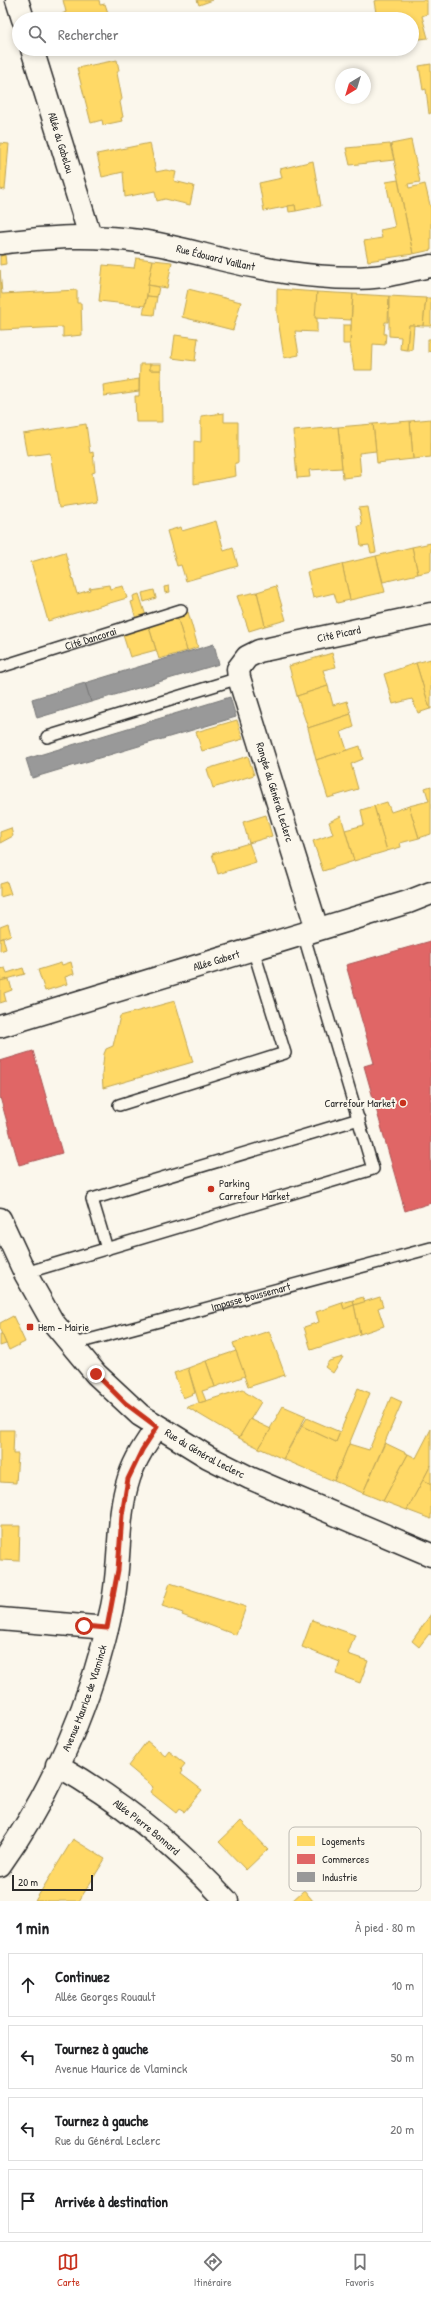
<!DOCTYPE html>
<html lang="fr">
<meta charset="utf-8">
<style>
body{margin:0;font-family:"Patrick Hand",sans-serif;background:#f2f2f2;color:#202124}
.compass{position:absolute;left:335px;top:68px;width:36px;height:36px;border-radius:50%;background:#fff;box-shadow:0 2px 6px #0003;rotate:218deg}
.scale{position:absolute;left:12px;bottom:10px;width:81px;box-sizing:border-box;padding-left:4px;border:2px solid #2b2b2b;border-top:0;font-size:11px;line-height:14px;white-space:nowrap;color:#2b2b2b;-webkit-text-stroke:3px #fbf7ec;paint-order:stroke}
.stop{position:absolute;width:12px;height:12px;margin:-9px;border:3px solid #c8321e;border-radius:50%;background:#fff}
.stop.end{background:#c8321e;border-color:#fff;box-shadow:0 1px 4px #0008}
.list{margin:0;padding:0;list-style:none}
h2{display:flex;justify-content:space-between;align-items:center;height:52px;margin:0;padding:0 16px;font-size:17px}
h2 small{font-size:13px;font-weight:400;color:#757577}
.list li{display:grid;grid-template-columns:26px 1fr auto;gap:12px;align-items:center;box-sizing:border-box;height:64px;margin:0 8px 8px;padding:0 8px;border:1px solid #e0e0e0;border-radius:0px}
.list b{display:block;font-size:15px;white-space:nowrap}
.list p{margin:0;font-size:13px;white-space:nowrap;color:#757577}
.list em{font-size:13px;font-style:normal;color:#757577}
.icon{flex:none;width:22px;height:22px;fill:none;stroke:currentColor;stroke-width:2;stroke-linecap:round;stroke-linejoin:round}
.map{position:relative;flex:none;width:431px;height:1901px;overflow:hidden}
.search{position:absolute;background:#fff;box-shadow:0 2px 6px #0003;left:12px;right:12px;top:12px;height:44px;display:flex;align-items:center;gap:10px;box-sizing:border-box;padding:0 14px;border-radius:22px;color:#757577;font-size:15px}
.sheet{height:340px;background:#fff}
nav{display:flex;justify-content:space-around;align-items:center;box-sizing:border-box;height:56px;border-top:1px solid #e0e0e0;background:#fff;font-size:11px;color:#757577}
nav a{display:grid;justify-items:center;gap:2px}
nav .on{color:#c8321e}
.map>svg:first-child{display:block}
</style>
<div class="map">
<svg width="431" height="1901" viewBox="0 0 431 1901">
<rect width="100%" height="100%" fill="#fbf7ec"/>
<filter id="ink" filterUnits="userSpaceOnUse"><feTurbulence type="fractalNoise" baseFrequency=".025" numOctaves="2"/><feDisplacementMap in="SourceGraphic" scale="8" xChannelSelector="R" yChannelSelector="G"/><feConvolveMatrix kernelMatrix="1 2 1 2 8 2 1 2 1" color-interpolation-filters="sRGB"/></filter>
<g filter="url(#ink)">
<g fill="#ffd966" stroke="#bfa554">
<polygon points="63,0 99,0 100,5 105,4 110,19 63,19 62,14 66,12"/>
<polygon points="197,0 213,0 199,5"/>
<polygon points="379,0 427,0 427,14 422,16 428,38 412,40 412,19 377,19 374,1"/>
<polygon points="117,60 119,70 117,73 122,99 120,102 123,117 121,118 122,121 103,125 102,120 91,123 77,68"/>
<polygon points="431,64 431,113 429,114 426,89 423,90 419,66"/>
<polygon points="411,140 420,182 408,184 409,188 425,184 431,209 431,250 413,254 391,144"/>
<polygon points="0,143 9,144 5,190 0,189"/>
<polygon points="150,143 156,172 166,170 176,172 174,181 194,186 190,205 165,199 157,201 155,191 125,197 123,172 102,177 97,154"/>
<polygon points="390,144 394,160 350,165 346,148"/>
<polygon points="313,161 321,206 296,211 295,205 264,211 259,183 282,178 280,169"/>
<polygon points="398,180 413,254 368,261 364,241 382,238 380,230 395,227 386,182"/>
<polygon points="295,205 296,211 289,212 288,206"/>
<polygon points="5,255 6,264 0,265 0,256"/>
<polygon points="136,258 153,260 145,306 99,301 103,265 134,268"/>
<polygon points="153,260 172,262 167,288 148,285"/>
<polygon points="0,270 2,294 77,290 77,303 81,303 82,335 63,337 63,327 0,330"/>
<polygon points="148,285 159,287 157,297 147,296"/>
<polygon points="188,289 241,302 233,330 182,317"/>
<polygon points="277,289 317,292 317,332 295,331 299,355 284,358 277,313"/>
<polygon points="317,292 353,294 351,320 315,318"/>
<polygon points="353,294 389,296 388,322 385,322 384,334 386,334 385,345 373,344 372,370 354,370 350,344"/>
<polygon points="147,296 157,297 154,315 143,314"/>
<polygon points="389,296 426,298 423,326 409,325 407,350 400,349 401,337 389,336"/>
<polygon points="426,298 431,298 431,326 423,326"/>
<polygon points="343,325 351,325 350,344 343,344"/>
<polygon points="409,325 414,325 412,350 407,350"/>
<polygon points="175,335 198,338 195,361 172,358"/>
<polygon points="428,339 431,339 431,351 428,352"/>
<polygon points="140,364 150,364 150,370 161,370 162,422 136,422 135,396 139,396"/>
<rect x="150" y="364" width="11" height="6"/>
<polygon points="139,379 139,391 104,396 103,385"/>
<polygon points="224,413 224,422 238,422 238,463 235,463 236,476 194,484 194,441 201,442 201,416"/>
<polygon points="431,419 431,457 413,459 410,421"/>
<polygon points="410,421 413,459 377,463 373,424"/>
<polygon points="86,424 90,453 93,452 95,472 92,473 97,502 59,508 50,453 27,456 23,434"/>
<polygon points="373,424 376,451 359,453 361,476 343,478 338,427"/>
<polygon points="338,427 342,468 309,470 310,477 297,478 293,431"/>
<polygon points="368,507 376,552 371,553 369,545 361,546 358,526 362,525 359,508"/>
<polygon points="216,521 224,551 233,548 238,566 186,581 181,565 177,566 167,531 181,527 182,531"/>
<polygon points="431,543 431,571 418,574 412,547"/>
<polygon points="412,547 418,574 383,582 376,556"/>
<polygon points="65,552 77,594 90,590 89,588 109,585 110,589 123,586 127,598 48,621 31,562"/>
<polygon points="376,556 385,592 350,600 342,564"/>
<polygon points="342,564 350,600 337,603 334,593 313,598 307,572"/>
<polygon points="169,586 170,592 165,593 164,587"/>
<polygon points="276,586 286,620 265,626 257,592"/>
<polygon points="154,590 156,598 144,602 142,593"/>
<polygon points="257,592 265,626 249,631 237,596"/>
<polygon points="139,594 146,616 136,619 131,602 134,601 133,596"/>
<polygon points="188,612 198,647 187,651 177,616"/>
<polygon points="177,616 187,651 159,659 148,624"/>
<polygon points="148,624 156,650 130,657 122,632"/>
<polygon points="332,653 336,667 323,670 328,686 297,696 289,666"/>
<polygon points="431,659 431,709 430,709 416,663"/>
<polygon points="416,663 430,709 418,713 412,699 393,704 384,674"/>
<polygon points="328,686 333,705 347,701 351,714 308,728 297,696"/>
<polygon points="351,714 354,727 341,732 347,750 316,760 308,728"/>
<polygon points="237,720 243,739 202,751 196,732"/>
<polygon points="360,746 363,759 351,764 358,789 328,798 316,760"/>
<polygon points="248,756 254,775 213,788 207,769"/>
<polygon points="431,786 431,834 419,838 409,806 429,801 425,788"/>
<polygon points="387,802 391,812 409,806 419,838 400,843 401,847 387,851 374,806"/>
<polygon points="374,806 387,851 354,861 345,830 364,825 361,810"/>
<polygon points="266,815 272,836 249,843 243,822"/>
<polygon points="341,816 354,861 323,871 313,841 333,834 329,822"/>
<polygon points="11,828 13,836 0,843 0,832"/>
<polygon points="249,843 256,862 218,874 212,854"/>
<polygon points="7,882 11,894 0,897 0,884"/>
<polygon points="8,924 11,935 0,939 0,927"/>
<polygon points="3,938 6,949 0,951 0,939"/>
<polygon points="71,962 74,974 65,977 67,984 45,991 38,970 61,963 62,965"/>
<polygon points="5,968 7,973 23,968 25,974 0,981 0,969"/>
<polygon points="9,979 12,990 4,993 6,1001 0,1003 0,981"/>
<polygon points="175,1001 193,1062 103,1088 102,1074 104,1054 106,1049 113,1046 120,1016"/>
<polygon points="363,1297 365,1302 354,1305 353,1300"/>
<polygon points="380,1297 383,1306 378,1308 384,1326 360,1334 354,1305"/>
<polygon points="353,1300 354,1305 344,1309 342,1303"/>
<polygon points="342,1303 344,1309 354,1305 360,1334 311,1350 304,1327 319,1322 316,1312"/>
<polygon points="13,1316 25,1342 9,1350 0,1330 0,1323"/>
<polygon points="269,1331 285,1375 248,1387 233,1343"/>
<polygon points="0,1334 2,1334 6,1344 0,1346"/>
<polygon points="236,1351 245,1376 215,1387 206,1361"/>
<polygon points="343,1357 333,1373 325,1367 329,1361"/>
<polygon points="206,1361 215,1387 202,1391 206,1401 199,1403 188,1368"/>
<polygon points="188,1368 195,1393 183,1398 174,1373"/>
<polygon points="358,1388 370,1393 334,1481 283,1459 302,1426 336,1442"/>
<polygon points="243,1389 245,1392 261,1402 239,1438 187,1407"/>
<polygon points="391,1397 402,1402 363,1493 334,1481 349,1444 369,1450"/>
<polygon points="283,1406 306,1416 283,1459 259,1448"/>
<polygon points="307,1418 340,1432 336,1442 302,1426"/>
<polygon points="250,1419 271,1429 259,1448 239,1438"/>
<polygon points="431,1429 431,1465 407,1510 383,1501 408,1454 416,1458"/>
<polygon points="0,1430 14,1430 13,1454 18,1454 16,1483 0,1482"/>
<polygon points="385,1443 408,1454 383,1501 363,1493"/>
<polygon points="431,1465 431,1484 423,1480"/>
<polygon points="423,1480 431,1484 431,1519 407,1510"/>
<polygon points="0,1526 20,1526 19,1561 0,1560"/>
<polygon points="170,1583 246,1607 236,1635 182,1615 183,1613 162,1606"/>
<polygon points="431,1614 431,1635 429,1634 419,1647 412,1641"/>
<polygon points="312,1620 355,1635 348,1654 368,1661 360,1683 336,1674 340,1662 302,1647"/>
<polygon points="147,1741 165,1756 169,1751 185,1764 181,1769 183,1771 181,1774 202,1790 184,1812 179,1809 176,1813 150,1792 153,1787 128,1766"/>
<polygon points="241,1821 268,1849 246,1870 219,1842"/>
<polygon points="73,1839 105,1859 79,1901 35,1901"/>
<polygon points="304,1890 313,1901 292,1901"/>
</g>
<g fill="#e06666" stroke="#aa5454">
<polygon points="431,941 431,1203 405,1211 364,1066 374,1063 346,965"/>
<polygon points="33,1051 62,1153 19,1165 0,1097 0,1061"/>
</g>
<g fill="#999" stroke="#787878">
<polygon points="214,644 219,664 91,702 85,683"/>
<polygon points="85,683 91,702 37,718 32,699"/>
<polygon points="230,697 236,717 32,778 26,759"/>
</g>
<g fill="none" stroke-linecap="round" stroke-linejoin="round">
<g stroke="#2b2b2b" stroke-width="14">
<g id="lane">
<path id="s1" d="M0,667l181,-57"/>
<polyline points="47,737 239,678"/>
<polyline points="119,1105 285,1053 253,949"/>
<polyline points="107,1249 92,1199 359,1119"/>
<polyline points="25,1273 373,1169 303,933"/>
<path id="s2" d="M70,1345l361,-97"/>
</g>
</g>
<g stroke="#2b2b2b" stroke-width="25">
<g id="street">
<polyline points="17,0 23,19"/>
<path id="s3" d="M32,49l58,187"/>
<path id="s4" d="M0,243c50,-6 88,-9 139,-2 40,5 78,19 118,26 37,8 89,14 126,9 16,-3 32,-7 48,-10"/>
<path id="s5" d="M317,929l-78,-251 -1,-9 9,-12 12,-6 172,-37"/>
<path id="s6" d="M0,1026l408,-124 23,-9"/>
<polyline points="0,1619 107,1628"/>
<path id="s7" d="M57,1765c64,36 120,82 170,136"/>
<path id="s8" d="M0,1865c54,-76 93,-167 112,-258 9,-42 4,-89 17,-129 6,-19 17,-35 28,-51"/>
</g>
</g>
<g stroke="#2b2b2b" stroke-width="25">
<g id="secondary">
<path id="s9" d="M0,1219l25,54 27,48 44,53 44,41 68,42 42,21 181,77"/>
</g>
</g>
<use href="#lane" stroke="#fbf7ec" stroke-width="11"/>
<use href="#street" stroke="#fbf7ec" stroke-width="22"/>
<use href="#secondary" stroke="#fbf7ec" stroke-width="22"/>
</g>
</g>
<g fill="none" stroke-linecap="round" stroke-linejoin="round" filter="url(#ink)">
<polyline stroke="#c8321e" stroke-width="5" points="84,1626 107,1628 118,1570 122,1515 128,1479 142,1450 157,1427 125,1403 96,1374"/>
</g>
<g fill="#c8321e" stroke="#fbf7ec" stroke-width="1.5">
<circle cx="403" cy="1103" r="4"/>
<circle cx="211" cy="1189" r="4"/>
<rect x="26" y="1323" width="8" height="8" rx="2"/>
</g>
<g text-anchor="middle" stroke-width="4" stroke-linejoin="round" paint-order="stroke">
<g font-size="11" fill="#2b2b2b" stroke="#fbf7ec">
<text dy="4" stroke="none"><textPath href="#s3" startOffset="98">Allée du Gabelou</textPath></text>
<text dy="4" stroke="none"><textPath href="#s4" startOffset="218">Rue Édouard Vaillant</textPath></text>
<text dy="4" stroke="none"><textPath href="#s5" startOffset="382">Cité Picard</textPath></text>
<text dy="4" stroke="none"><textPath href="#s1" startOffset="95">Cité Dancorai</textPath></text>
<text transform="translate(275 792) rotate(73)" y="4">Rangée du Général Leclerc</text>
<text dy="4" stroke="none"><textPath href="#s6" startOffset="226">Allée Gabert</textPath></text>
<text dy="4" stroke="none"><textPath href="#s2" startOffset="187">Impasse Boussemart</textPath></text>
<text dy="4" stroke="none"><textPath href="#s9" startOffset="319">Rue du Général Leclerc</textPath></text>
<text dy="4" stroke="none"><textPath href="#s8" startOffset="188">Avenue Maurice de Vlaminck</textPath></text>
<text dy="4" stroke="none"><textPath href="#s7" startOffset="109">Allée Pierre Bonnard</textPath></text>
</g>
<g font-size="11" fill="#2b2b2b" stroke="#fbf7ec" text-anchor="start">
<text x="395" y="1107" text-anchor="end">Carrefour Market</text>
<text x="219" y="1187">Parking<tspan x="219" dy="13">Carrefour Market</tspan></text>
<text x="38" y="1331">Hem – Mairie</text>
</g>
</g>
<rect x="289" y="1827" width="132" height="64" rx="6" fill="#fbf7ec" stroke="#bdbab2" stroke-width="1"/>
<rect x="297" y="1836" width="18" height="10" fill="#ffd966"/>
<rect x="297" y="1854" width="18" height="10" fill="#e06666"/>
<rect x="297" y="1872" width="18" height="10" fill="#999"/>
<g font-size="11" fill="#2b2b2b">
<text x="322" y="1845">Logements</text>
<text x="322" y="1863">Commerces</text>
<text x="322" y="1881">Industrie</text>
</g>
</svg>
<svg class="compass" viewBox="-18 -18 36 36"><path d="M0-13l5 13h-10z" fill="#e53935"/><path d="M0 13l5-13h-10z" fill="#757577"/></svg>
<div class="scale">20 m</div>
<div class="stop" style="left:84px;top:1626px"></div>
<div class="stop end" style="left:96px;top:1374px"></div>
<div class="search"><svg class="icon" aria-label="search" viewBox="0 0 24 24"><circle cx="10" cy="10" r="6"/><path d="M15 15l6 6"/></svg>Rechercher</div>
</div>
<section class="sheet">
<h2>1 min<small>À pied · 80 m</small></h2>
<ul class="list">
<li><svg class="icon" aria-label="ahead" viewBox="0 0 24 24"><path d="M12 20V5M6 11l6-6 6 6"/></svg><div><b>Continuez</b><p>Allée Georges Rouault</p></div><em>10 m</em></li>
<li><svg class="icon" aria-label="left" viewBox="0 0 24 24"><path d="M17 20v-9H6M10 6l-5 5 5 5"/></svg><div><b>Tournez à gauche</b><p>Avenue Maurice de Vlaminck</p></div><em>50 m</em></li>
<li><svg class="icon" aria-label="left" viewBox="0 0 24 24"><path d="M17 20v-9H6M10 6l-5 5 5 5"/></svg><div><b>Tournez à gauche</b><p>Rue du Général Leclerc</p></div><em>20 m</em></li>
<li><svg class="icon" aria-label="arrive" viewBox="0 0 24 24"><path d="M6 21V4h12l-3 4 3 4H6"/></svg><div><b>Arrivée à destination</b></div></li>
</ul>
</section>
<nav>
<a class="on"><svg class="icon" aria-label="map" viewBox="0 0 24 24"><path d="M3 6l6-2 6 2 6-2v14l-6 2-6-2-6 2zM9 4v14M15 6v14"/></svg>Carte</a>
<a><svg class="icon" aria-label="directions" viewBox="0 0 24 24"><path d="M12 3l9 9-9 9-9-9zM9 14v-3h6M13 9l2 2-2 2"/></svg>Itinéraire</a>
<a><svg class="icon" aria-label="saved" viewBox="0 0 24 24"><path d="M7 4h10v16l-5-4-5 4z"/></svg>Favoris</a>
</nav>
